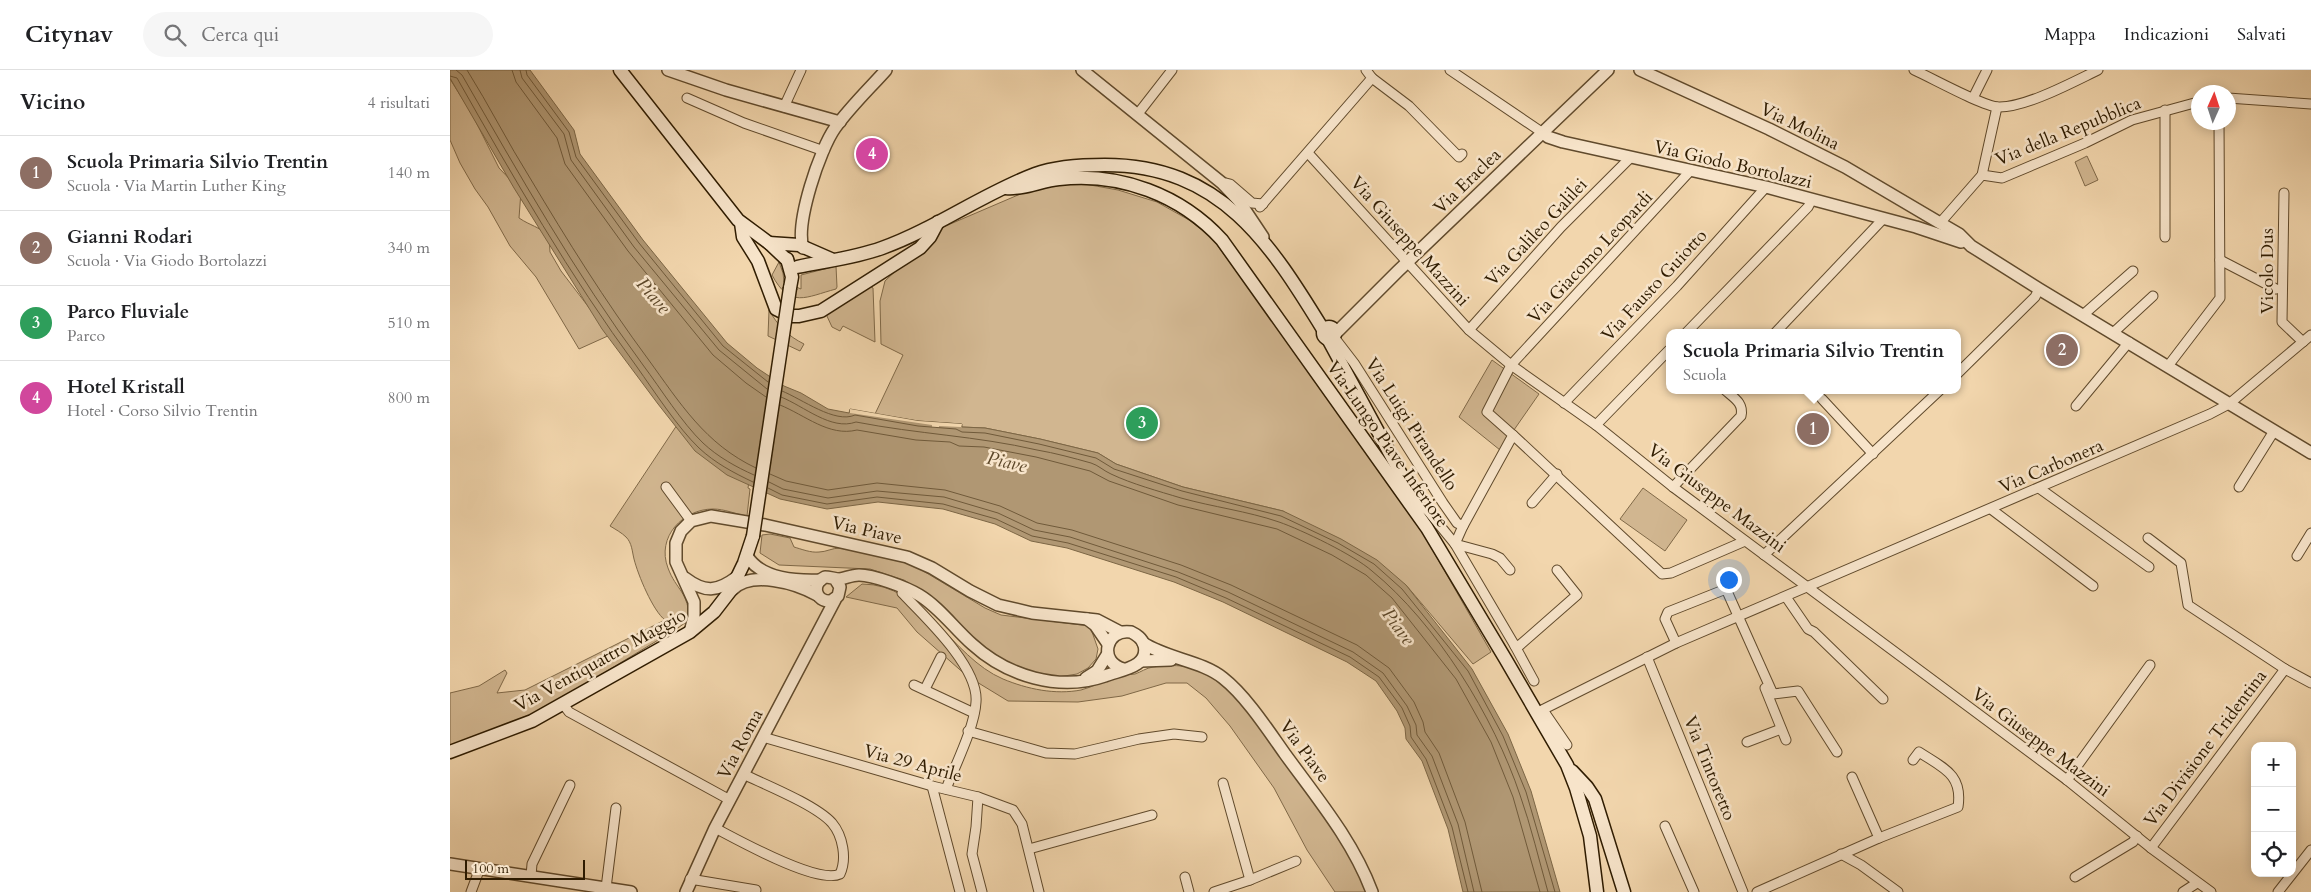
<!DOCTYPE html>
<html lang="it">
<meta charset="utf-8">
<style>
body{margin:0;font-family:Cardo,serif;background:#f6f6f6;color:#202124}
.controls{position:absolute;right:15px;bottom:15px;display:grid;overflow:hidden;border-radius:10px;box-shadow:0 2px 12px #0003}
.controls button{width:45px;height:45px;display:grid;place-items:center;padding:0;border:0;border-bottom:1px solid #e0e0e0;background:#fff;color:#202124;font:25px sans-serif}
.compass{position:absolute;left:1741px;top:15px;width:45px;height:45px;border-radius:50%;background:#fff;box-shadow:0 2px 12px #0003;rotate:3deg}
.scale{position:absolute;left:15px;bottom:12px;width:120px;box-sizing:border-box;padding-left:5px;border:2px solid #2f1c01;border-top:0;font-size:14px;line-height:18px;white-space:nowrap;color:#2f1c01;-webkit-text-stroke:4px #f7e4ca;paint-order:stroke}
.you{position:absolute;left:1278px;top:509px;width:18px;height:18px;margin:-12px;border:4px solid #fff;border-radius:50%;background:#1a73e8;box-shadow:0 0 0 8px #1a73e833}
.badge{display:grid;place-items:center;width:32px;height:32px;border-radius:50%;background:#d93025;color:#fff;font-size:16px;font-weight:700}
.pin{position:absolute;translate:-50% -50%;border:2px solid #fff;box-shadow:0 1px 5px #0006}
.popup{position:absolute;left:1216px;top:259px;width:295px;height:65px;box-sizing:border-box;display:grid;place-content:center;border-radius:10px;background:#fff;filter:drop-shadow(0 1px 4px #0005);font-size:16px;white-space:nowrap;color:#757577}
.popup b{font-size:19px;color:#202124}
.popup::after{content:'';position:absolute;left:50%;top:100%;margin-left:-10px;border:10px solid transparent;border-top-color:#fff}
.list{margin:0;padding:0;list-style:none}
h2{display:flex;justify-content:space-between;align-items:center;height:65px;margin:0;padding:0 20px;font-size:21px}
h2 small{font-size:16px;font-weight:400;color:#757577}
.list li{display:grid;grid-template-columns:32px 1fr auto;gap:15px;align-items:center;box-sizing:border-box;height:75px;padding:0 20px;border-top:1px solid #e0e0e0}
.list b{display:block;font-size:19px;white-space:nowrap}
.list p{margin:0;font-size:16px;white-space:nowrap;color:#757577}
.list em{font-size:16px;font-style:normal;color:#757577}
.icon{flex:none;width:28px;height:28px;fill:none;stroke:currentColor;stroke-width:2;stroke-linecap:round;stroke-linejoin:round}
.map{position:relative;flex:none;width:1861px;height:822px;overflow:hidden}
header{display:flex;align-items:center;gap:30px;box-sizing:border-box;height:70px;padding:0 25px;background:#fff;border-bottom:1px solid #e0e0e0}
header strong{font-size:24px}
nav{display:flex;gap:28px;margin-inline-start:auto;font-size:18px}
.search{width:350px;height:45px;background:#f6f6f6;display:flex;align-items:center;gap:12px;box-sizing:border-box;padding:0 18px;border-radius:28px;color:#757577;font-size:19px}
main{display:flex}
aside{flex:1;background:#fff}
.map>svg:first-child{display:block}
</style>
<header>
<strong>Citynav</strong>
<div class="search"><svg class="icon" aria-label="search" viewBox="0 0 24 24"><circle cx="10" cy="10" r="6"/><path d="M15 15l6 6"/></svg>Cerca qui</div>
<nav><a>Mappa</a><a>Indicazioni</a><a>Salvati</a></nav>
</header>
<main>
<aside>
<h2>Vicino<small>4 risultati</small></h2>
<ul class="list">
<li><span class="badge" style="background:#8d6e63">1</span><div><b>Scuola Primaria Silvio Trentin</b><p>Scuola · Via Martin Luther King</p></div><em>140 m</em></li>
<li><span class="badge" style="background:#8d6e63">2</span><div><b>Gianni Rodari</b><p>Scuola · Via Giodo Bortolazzi</p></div><em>340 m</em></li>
<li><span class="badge" style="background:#2e9e5b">3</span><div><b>Parco Fluviale</b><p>Parco</p></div><em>510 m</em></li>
<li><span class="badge" style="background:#d1479c">4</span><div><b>Hotel Kristall</b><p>Hotel · Corso Silvio Trentin</p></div><em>800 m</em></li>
</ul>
</aside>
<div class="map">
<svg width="1861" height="822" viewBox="0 0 1861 822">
<rect width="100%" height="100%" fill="#f2d6ad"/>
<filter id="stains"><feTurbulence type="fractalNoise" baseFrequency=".004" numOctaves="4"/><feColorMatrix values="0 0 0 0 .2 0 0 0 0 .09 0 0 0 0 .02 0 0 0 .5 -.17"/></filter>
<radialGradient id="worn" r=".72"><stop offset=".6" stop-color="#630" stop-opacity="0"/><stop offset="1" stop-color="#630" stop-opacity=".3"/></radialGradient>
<g fill="#d1b690" stroke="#806948">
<path d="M0,9l22,35 27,54 22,23 -2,27c12,8 19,8 30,18l1,16 11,19 49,64 -31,14 -43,-72 -26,-31 -22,-39 -13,-18 -15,-26 -10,-23z"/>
<polygon points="1637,86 1648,110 1635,116 1625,92"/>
<polygon points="629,113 668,120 707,132 739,150 761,167 836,268 974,465 1041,582 1023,594 956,515 833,441 733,417 666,394 648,383 590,369 535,358 511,357 511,354 468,351 425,344 453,285 431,274 430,231 435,211 491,158 582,119"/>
<path d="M329,192l4,11 1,9 17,7v-14l35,-9 1,21 -1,2c-30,8 -46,20 -64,-14z"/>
<polygon points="420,216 423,218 425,272 393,256 390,261 382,257 376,244"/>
<path d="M319,240c9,16 19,26 35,34l-4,7 -32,-15z"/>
<polygon points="1042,290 1089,324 1050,380 1009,347"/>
<path d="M227,355l72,56 -1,7 2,1 -3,27c-12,-2 -22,-7 -34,-7 -30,0 -57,28 -45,59 8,22 21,24 21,52l-11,8 -119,72 -47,24 -62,21v-52l29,-7 26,-16 2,3 -10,20 28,-3 140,-70c-12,-9 -27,-45 -31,-61 -2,-8 -2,-16 -8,-22 -4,-4 -11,-8 -16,-11z"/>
<polygon points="1193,418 1237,450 1215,481 1170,449"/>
<path d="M320,464l20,4 4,9c7,2 17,6 25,5 7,0 13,-4 21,-4l54,11 21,7 70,42 16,7 89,11 8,23 -2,10 -8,9 -11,6 -19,3 -37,-6 -40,-23 -63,-59 -14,-9 -34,-11 -91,-4 -19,-12 2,-18z"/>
<path d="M412,514c62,0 89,73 141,95 24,10 52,16 78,11 12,-3 24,-10 36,-14 5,-2 12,-1 18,-2 6,-2 11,-6 18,-7 21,-3 43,-2 62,10 20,12 33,35 47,54 39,51 79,102 106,161h-33l-28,-42 -33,-62 -44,-62 -24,-28 -19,-15h-21l-44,13 -44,6 -70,-1 -41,-25 -50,-44 -20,-24 -51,-11z"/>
</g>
<polygon fill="#b09773" stroke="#7c6645" points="0,0 80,0 124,60 130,84 193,170 277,273 307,298 334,316 351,323 378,339 399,343 400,339 468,351 512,354 512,357 535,358 590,369 648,383 666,394 733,417 833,441 891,469 927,490 956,515 1022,599 1058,664 1081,721 1110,822 1013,822 998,759 972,691 956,669 955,658 947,641 926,611 897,592 773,532 724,512 617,478 581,471 545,454 493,439 428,432 377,439 330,429 277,405 245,381 208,334 152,259 64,118 0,8"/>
<polygon fill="#f2d6ad" points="400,339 468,351 512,354 511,357 489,356 489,358 482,357 482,355 400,343"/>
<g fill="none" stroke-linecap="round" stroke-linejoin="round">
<g stroke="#705a3a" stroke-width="1">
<path d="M6,0l6,5c57,99 113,198 181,290 18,24 39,58 60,78 15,14 33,24 51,32"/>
<path d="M17,0c22,35 41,73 63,108 37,62 75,123 118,181 32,44 57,85 108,109"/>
<polyline points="62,0 66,12 107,68 115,94 178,181 263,285 296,313 316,327"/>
<polyline points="70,0 72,8 114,64 121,90 184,177 269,280 317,319"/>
<polyline points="76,0 77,5 119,62 126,87 189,173 273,276 318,312"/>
<path d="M0,6l7,2c56,99 113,198 180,289 17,24 41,61 62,81 16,15 35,25 54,34"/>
<path d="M332,321c20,8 53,33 73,24l63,11 38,3 6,3 23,1 54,11 57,14 18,11 68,22 99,25 57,27 36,21 28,25 66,82 35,65 23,56 29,100"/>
<path d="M331,327c23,9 50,34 75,25 61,12 121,14 181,28 18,3 36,8 54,13 7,2 13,8 20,11 21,10 47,17 70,24 32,9 66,13 98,24 23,8 75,33 93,49 64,52 122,146 148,224 11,31 19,65 28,97"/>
<path d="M330,335c25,10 49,32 77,25l59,10 34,2 9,4 25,1 52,10 54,14 19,10 69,24 99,24 55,26 34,20 26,23 64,81 35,63 22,55 27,95"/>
<polyline points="320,404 336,411 378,420 427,413 495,420 550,436 587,453 622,460 731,495 781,515 907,575 939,598 964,632 973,652 975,662 989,683 1015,752 1032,822"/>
<polyline points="319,412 333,419 378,428 427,421 494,427 548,443 584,460 620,467 728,502 778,522 903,582 933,603 957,636 966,655 967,665 982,686 1008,754 1024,822"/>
<polyline points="318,418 332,425 377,434 427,427 493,434 546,449 582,466 618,473 726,507 776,528 900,587 929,607 952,638 960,656 961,667 976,689 1002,757 1018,822"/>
</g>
<g stroke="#604a2c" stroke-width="11">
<g id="minor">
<polyline points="1000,0 1093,63"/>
<path d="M1464,0c18,8 68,36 84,37 27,1 75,-25 100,-37"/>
<polyline points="922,8 959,36 1009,87 1012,84"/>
<polyline points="237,28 294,53 374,81"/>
<polyline points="1523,28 1537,0"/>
<polyline points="1778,28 1861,34"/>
<polyline points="334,37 351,0"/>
<polyline points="1715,40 1715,167"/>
<polyline points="687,45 722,0"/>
<polyline points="858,83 1019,260 1061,295 1146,355 1223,417 1617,710 1701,778 1761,822"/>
<polyline points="1532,105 1552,108 1635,73 1682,50 1748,32"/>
<polyline points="776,113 780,114 802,133 813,134"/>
<polyline points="1834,123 1832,252 1853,272"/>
<polyline points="810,137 922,8 916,0"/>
<polyline points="1490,153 1532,105 1547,37"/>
<polyline points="1770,190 1826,219"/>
<polyline points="1633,245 1683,201"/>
<polyline points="1019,260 1111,157 1180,88"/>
<polyline points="1236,263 1358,137 1361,131"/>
<polyline points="1325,263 1433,149"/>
<polyline points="1663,263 1703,226"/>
<polyline points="884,267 904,293 993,433 1007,453 1013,456 1063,365 1037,342 1061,295 1241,100"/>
<polyline points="1718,296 1770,228 1769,52"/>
<polyline points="1507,304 1585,227 1589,219"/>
<polyline points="1372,329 1423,384"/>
<polyline points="1114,333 1227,216 1316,117"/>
<polyline points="1626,336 1679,272"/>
<polyline points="1146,355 1219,280"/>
<polyline points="1063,365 1212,504 1221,503 1295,471"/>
<polyline points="216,417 241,451"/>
<path d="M1223,417l68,-71c3,-13 -7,-18 -16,-26"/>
<polyline points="1789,417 1824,361"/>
<polyline points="1589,418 1699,497"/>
<polyline points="965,431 978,441 1005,474 1042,484 1050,488 1060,500"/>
<polyline points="1082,433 1107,404"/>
<polyline points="1541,439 1643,516"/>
<polyline points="1013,456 1005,474 1065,576 1070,575 1127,525 1107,500"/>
<polyline points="1698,468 1731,493 1738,535 1835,599"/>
<polyline points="1314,485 1490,320"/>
<polyline points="1847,486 1861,463"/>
<path d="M452,523c23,24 77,74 74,109 -1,24 -21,64 -30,87"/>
<polyline points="1336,527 1358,559 1364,562 1433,629"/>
<polyline points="1226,573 1215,549 1218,542 1276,519 1323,624 1348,621 1387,682"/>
<polyline points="1065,576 1084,611"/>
<polyline points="1197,587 1293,822"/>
<polyline points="464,615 524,643"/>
<polyline points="1315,618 1336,670"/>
<polyline points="475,619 491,587"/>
<polyline points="113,634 119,642 280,730"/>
<polyline points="1093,640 1117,675"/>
<polyline points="1086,643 1226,573 1760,344 1779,334 1861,265"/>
<polyline points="518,661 596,683 625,684 689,669 724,664 752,667"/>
<polyline points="313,667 482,716 528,727 563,740 572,754 589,822"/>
<polyline points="1297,672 1331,659"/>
<polyline points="1617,710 1700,595"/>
<polyline points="773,713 800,810"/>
<polyline points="482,716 510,822"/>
<polyline points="528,727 526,757 522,784 532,822"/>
<polyline points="1215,756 1244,822"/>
<path d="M265,758c23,12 103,57 125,46 7,-15 3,-38 -8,-51 -16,-18 -66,-38 -89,-49"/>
<path d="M1429,768l79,-31c5,-33 -15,-39 -39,-55l-6,8"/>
<polyline points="1701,778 1835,599 1861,613"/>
<polyline points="579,779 702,745"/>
<polyline points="1391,784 1411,795 1448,822"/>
<polyline points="81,806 82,794 120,715"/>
<polyline points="735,807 739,822"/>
<polyline points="1625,807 1683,772 1687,766"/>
<polyline points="240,809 306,820"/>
<polyline points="156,818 166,738"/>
<polyline points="21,822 30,798"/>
<polyline points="764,822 800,810 846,791"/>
<polyline points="1307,822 1429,768 1402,707"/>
<polyline points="1733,822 1747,813"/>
<polyline points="1828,822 1861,780"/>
</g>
</g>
<g stroke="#604a2c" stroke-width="14">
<g id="tertiary">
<polyline points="218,0 276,20 390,52"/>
<polyline points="632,0 772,113 789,131 813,167"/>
<polyline points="1190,0 1319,59 1395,97 1490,153 1509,164 1521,176 1589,219 1861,383"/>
<polyline points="1093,63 1098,67 1113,72 1316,117 1466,157 1511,172"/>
<path d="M353,178c-8,-25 17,-99 32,-120 15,-21 34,-39 51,-58"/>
<polyline points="885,264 948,201 1158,0"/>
<path d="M297,486c14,23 49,25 74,24"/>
<path d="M235,508c20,15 32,14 52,-1"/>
<path d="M385,509l5,8 -2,9 -7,5c-16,1 -20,-17 -6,-24 5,0 10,2 15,2 6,-1 12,-4 19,-4 14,0 47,12 60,20 20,12 35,33 53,49 35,32 87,48 133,32 14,-6 45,-8 39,-31 -2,-7 -7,-10 -13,-13 -26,-4 -33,31 -7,37"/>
<path d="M282,520c19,-20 64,-7 85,5"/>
<polyline points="637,549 645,555 658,574"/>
<polyline points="240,562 244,547 244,532 226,492 226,473 231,461 241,451 261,446 315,455 457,487 482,498 520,521 548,535 582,543 647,550 670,562"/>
<path d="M693,573c25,16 59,18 80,35 23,18 45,52 62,76 32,44 68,87 87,138"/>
<polyline points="691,591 721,590"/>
<polyline points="636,608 647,601 657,585"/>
<polyline points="0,794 181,822"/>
<polyline points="236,822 265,758 385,530"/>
</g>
</g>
<g stroke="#2f1c01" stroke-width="15">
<g id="secondary">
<polyline points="170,0 288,150 319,173 337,190"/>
<path d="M556,118c17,2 37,-8 53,-9 61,-7 122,16 163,61l205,288 79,132 61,105 9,23 14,48 7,56"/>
<polyline points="291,153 293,167 308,191 326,239 340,246 349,246 371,241 470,178 480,167 488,152"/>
<polyline points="319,173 349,175 381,189"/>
<polyline points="337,189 342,207 340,218"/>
<path d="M347,197c28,-6 58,-9 85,-19 53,-19 100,-54 153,-74 22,-8 47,-9 70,-9 116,0 165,78 219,166"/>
<circle cx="879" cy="263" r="6"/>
<polyline points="878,269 964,428"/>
<polyline points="0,682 82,651 240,562 264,542 281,520 294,493 303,466"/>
<polyline points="1122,701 1137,717 1145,729 1174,822"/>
</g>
</g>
<use href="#minor" stroke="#f7e4ca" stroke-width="9"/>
<use href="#tertiary" stroke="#f7e4ca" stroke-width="11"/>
<use href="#secondary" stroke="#f7e4ca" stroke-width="12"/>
<g stroke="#2f1c01" stroke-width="15" stroke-linecap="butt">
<polyline id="secondary-bridge" points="303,466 340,218"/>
</g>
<use href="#secondary-bridge" stroke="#f7e4ca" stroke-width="12"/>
</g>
<g text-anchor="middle" stroke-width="5" stroke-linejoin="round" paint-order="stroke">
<g font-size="18" fill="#2f1c01" stroke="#f7e4ca">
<text transform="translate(1350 56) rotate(26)" y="6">Via Molina</text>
<text transform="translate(1618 61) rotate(-22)" y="6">Via della Repubblica</text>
<text transform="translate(1283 94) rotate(13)" y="6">Via Giodo Bortolazzi</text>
<text transform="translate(1017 111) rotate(-44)" y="6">Via Eraclea</text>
<text transform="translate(1086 162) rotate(-47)" y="6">Via Galileo Galilei</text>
<text transform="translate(960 171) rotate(48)" y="6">Via Giuseppe Mazzini</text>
<text transform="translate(1140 187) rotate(-47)" y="6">Via Giacomo Leopardi</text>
<text transform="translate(1817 201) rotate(-90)" y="6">Vicolo Dus</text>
<text transform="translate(1204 215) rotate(-47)" y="6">Via Fausto Guiotto</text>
<text transform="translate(962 354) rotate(57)" y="6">Via Luigi Pirandello</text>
<text transform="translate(938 374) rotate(55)" y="6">Via Lungo Piave Inferiore</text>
<text transform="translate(1601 396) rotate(-23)" y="6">Via Carbonera</text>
<text transform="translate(1267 428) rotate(37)" y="6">Via Giuseppe Mazzini</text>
<text transform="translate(417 460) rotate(13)" y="6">Via Piave</text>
<text transform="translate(150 590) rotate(-29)" y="6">Via Ventiquattro Maggio</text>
<text transform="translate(1591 672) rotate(37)" y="6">Via Giuseppe Mazzini</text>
<text transform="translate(290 674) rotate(-62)" y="6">Via Roma</text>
<text transform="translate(1755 678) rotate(-53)" y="6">Via Divisione Tridentina</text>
<text transform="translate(855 681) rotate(54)" y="6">Via Piave</text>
<text transform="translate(463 693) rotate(15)" y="6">Via 29 Aprile</text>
<text transform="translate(1260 698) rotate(68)" y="6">Via Tintoretto</text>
</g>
<g font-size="19" font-style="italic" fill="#5c4729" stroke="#f7e4ca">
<text transform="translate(204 225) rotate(49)" y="7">Piave</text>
<text transform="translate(557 391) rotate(13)" y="7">Piave</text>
<text transform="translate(949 556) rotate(54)" y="7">Piave</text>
</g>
</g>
<rect width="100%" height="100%" filter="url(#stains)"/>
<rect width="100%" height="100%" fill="url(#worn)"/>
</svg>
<div class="controls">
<button>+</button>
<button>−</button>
<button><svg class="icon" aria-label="locate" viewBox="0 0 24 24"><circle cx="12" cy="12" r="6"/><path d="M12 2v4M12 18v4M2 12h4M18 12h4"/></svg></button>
</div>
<svg class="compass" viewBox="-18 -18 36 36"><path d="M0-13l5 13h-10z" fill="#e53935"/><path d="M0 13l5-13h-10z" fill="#757577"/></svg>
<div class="scale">100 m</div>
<div class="you"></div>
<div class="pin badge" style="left:1363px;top:359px;background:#8d6e63">1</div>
<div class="popup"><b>Scuola Primaria Silvio Trentin</b>Scuola</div>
<div class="pin badge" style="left:1612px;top:280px;background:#8d6e63">2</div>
<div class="pin badge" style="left:692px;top:353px;background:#2e9e5b">3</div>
<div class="pin badge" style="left:422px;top:84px;background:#d1479c">4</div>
</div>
</main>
